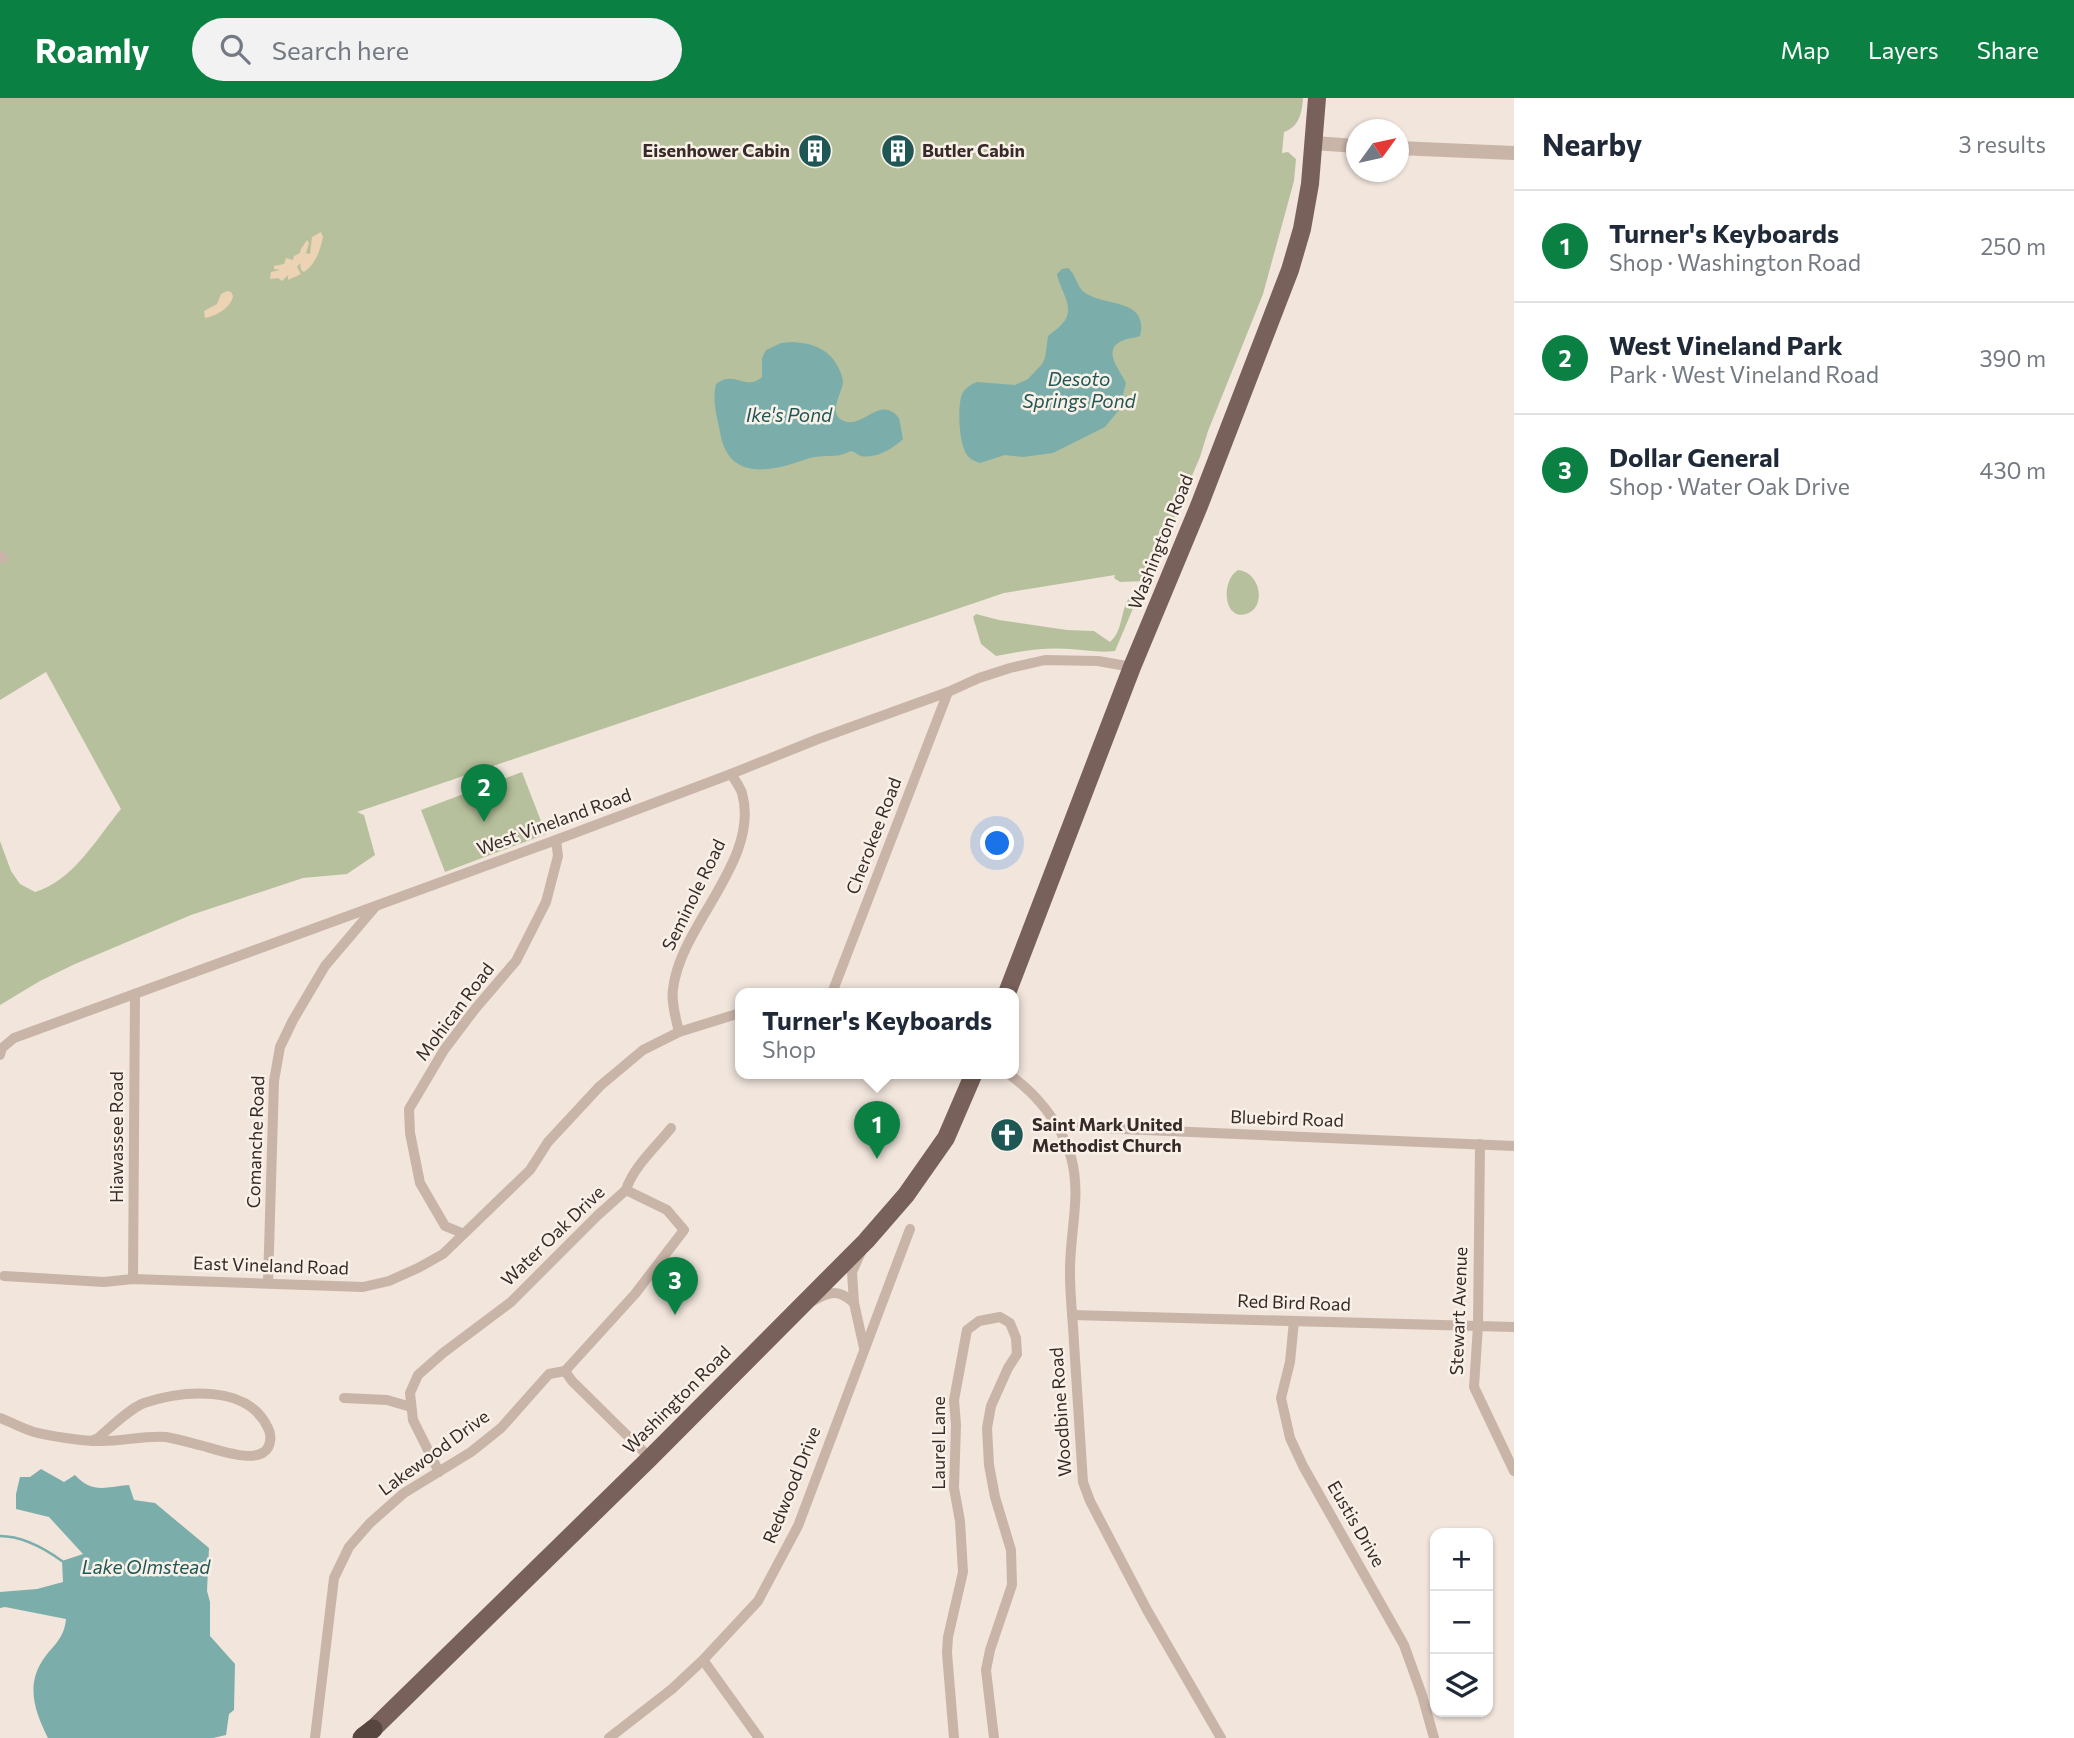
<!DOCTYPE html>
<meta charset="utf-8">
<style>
body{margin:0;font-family:Commissioner,sans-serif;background:#f2f2f3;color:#1f2937}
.controls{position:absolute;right:21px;bottom:21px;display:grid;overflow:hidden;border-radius:14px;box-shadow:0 2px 5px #0004}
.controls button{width:63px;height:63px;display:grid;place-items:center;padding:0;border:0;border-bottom:2px solid #e0e1e3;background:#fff;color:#1f2937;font:35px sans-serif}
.compass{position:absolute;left:1346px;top:21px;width:63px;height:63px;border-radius:50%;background:#fff;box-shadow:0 2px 5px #0004;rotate:57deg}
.you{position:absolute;left:998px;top:746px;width:24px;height:24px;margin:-18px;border:5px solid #fff;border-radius:50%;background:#1a73e8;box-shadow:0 0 0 10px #1a73e833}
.badge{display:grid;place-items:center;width:46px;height:46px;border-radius:50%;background:#0b8043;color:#fff;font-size:23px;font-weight:700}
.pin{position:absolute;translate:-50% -58px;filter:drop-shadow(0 2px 4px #0008)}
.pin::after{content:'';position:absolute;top:37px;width:24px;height:21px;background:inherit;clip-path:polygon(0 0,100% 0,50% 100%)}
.popup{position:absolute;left:735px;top:890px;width:284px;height:91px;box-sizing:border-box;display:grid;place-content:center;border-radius:14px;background:#fff;filter:drop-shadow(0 2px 5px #0005);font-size:23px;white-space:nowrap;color:#747a83}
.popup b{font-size:26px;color:#1f2937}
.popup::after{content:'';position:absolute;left:50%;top:100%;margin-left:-14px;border:14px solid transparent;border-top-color:#fff}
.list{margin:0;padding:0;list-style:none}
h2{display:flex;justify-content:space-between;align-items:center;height:91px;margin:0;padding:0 28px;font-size:30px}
h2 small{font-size:23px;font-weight:400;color:#747a83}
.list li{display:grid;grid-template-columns:46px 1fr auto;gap:21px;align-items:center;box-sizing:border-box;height:112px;padding:0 28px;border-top:2px solid #e0e1e3}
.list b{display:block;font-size:26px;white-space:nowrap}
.list p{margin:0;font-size:23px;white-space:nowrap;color:#747a83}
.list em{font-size:23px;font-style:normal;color:#747a83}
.icon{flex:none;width:38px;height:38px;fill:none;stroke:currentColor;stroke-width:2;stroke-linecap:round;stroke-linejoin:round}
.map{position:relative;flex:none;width:1514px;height:1640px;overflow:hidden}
header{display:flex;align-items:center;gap:42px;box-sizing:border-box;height:98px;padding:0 35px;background:#0b8043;color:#fff}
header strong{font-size:33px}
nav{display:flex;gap:38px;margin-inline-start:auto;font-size:24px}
.search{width:490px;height:63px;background:#f2f2f3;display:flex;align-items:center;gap:18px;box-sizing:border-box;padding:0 24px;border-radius:38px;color:#747a83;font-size:26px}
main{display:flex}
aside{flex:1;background:#fff}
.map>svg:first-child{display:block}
</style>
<header>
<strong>Roamly</strong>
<div class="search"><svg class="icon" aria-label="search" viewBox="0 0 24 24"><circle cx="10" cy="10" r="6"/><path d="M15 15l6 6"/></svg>Search here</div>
<nav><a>Map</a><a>Layers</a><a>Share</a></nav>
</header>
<main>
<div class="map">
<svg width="1514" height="1640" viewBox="0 0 1514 1640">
<rect width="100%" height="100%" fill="#f1e5dc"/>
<g fill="#b7c09c">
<path d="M0,0h1303c-1,15 -4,29 -19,34l-2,21 6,-1 8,7 -2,22 -31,113 -55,137 -8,26 -53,124 -27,1 -6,-4 1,-3 -111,18 -647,219 7,3 11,40 -28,19 -44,4 -112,37 -116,49 -35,17 -40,24v-164l11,30 9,13 15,8c39,-12 61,-53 86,-83l-75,-137 -46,28z"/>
<path d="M1238,472c23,2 29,38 8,44 -22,7 -26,-33 -8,-44z"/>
<path d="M1129,500l8,1 -22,52c-16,2 -30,-1 -45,-2 -25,-2 -49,2 -74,7l-15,-12 -8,-27 3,-3 23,6 68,10 27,1 16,11c13,-11 10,-30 19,-44z"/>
<polygon points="522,674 546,736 445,774 421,712"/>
</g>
<g fill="#ecd3b3">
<path d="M321,134l2,5c-3,13 -7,27 -19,35l-3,-2 -1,-7 -3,4 4,7 -13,6v-5l-6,6 -4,-3 -8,1 1,-7 9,-2 -6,-1v-3l10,-2 2,-6 7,2 1,-4 6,-3 1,-4 6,-9 2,3 -3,10 4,1 2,-17z"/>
<path d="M227,193l4,1 2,4c-2,12 -17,20 -28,22l-1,-7 13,-7 4,-10z"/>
</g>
<g fill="#7baeab">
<path d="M1068,170c9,7 8,20 19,26 19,12 62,5 53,42 -5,2 -11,2 -16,4 -24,9 -4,30 2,43l-7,27 -14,17 -52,26 -30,4 -18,-2 -25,8c-7,-2 -14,-6 -16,-14 -5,-11 -7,-47 -1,-57 4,-5 8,-8 14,-10l38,3 13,-6 14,-15 3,-6 3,-22c4,-4 10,-7 14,-12 15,-16 -2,-32 -5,-50l5,-5z"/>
<path d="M792,244c21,1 39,7 48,29 1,2 3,8 3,11 0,10 -17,32 1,39 19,8 36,-27 55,-3l4,21c-9,9 -27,20 -42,17 -3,-1 -6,-4 -10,-5 -17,8 -19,3 -36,6 -7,1 -14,4 -20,6 -35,11 -68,12 -75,-31 -3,-16 -8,-31 -4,-48 19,-15 29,8 46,-7v-19l4,-8 15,-7z"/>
<path d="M41,1371l23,13 11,-7c17,19 31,12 54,10l5,15 21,3 54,45 -2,43 3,11v34l25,28 -1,46 -5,4 -3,21 -13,3h-165c-12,-24 -22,-50 -7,-75 10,-17 23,-22 25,-44l-61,-12 -5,1v-16l37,-3 26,-7 -1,-21 21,-7 -34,-37 -33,-8v-15l4,-17h10z"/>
</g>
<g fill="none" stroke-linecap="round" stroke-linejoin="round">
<path stroke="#7baeab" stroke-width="2.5" d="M0,1438c23,0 44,12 62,25"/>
<g stroke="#c9b4a8" stroke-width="10">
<polyline points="0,458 3,460"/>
<polyline points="832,895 948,594"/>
<path d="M679,934c-3,-13 -8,-30 -6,-43 7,-64 88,-129 69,-196 -2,-6 -7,-13 -11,-19"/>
<polyline points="0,957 2,950 14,940 556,742 731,676 818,641 948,594 979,580 1010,570 1045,562 1098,563 1132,569"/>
<path d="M1007,975c29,20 54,50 64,84 11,39 -2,78 -1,117 0,23 3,46 4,69 3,47 6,93 9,139l7,19 57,109 74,128"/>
<polyline points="1059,1031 1075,1029 1514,1048"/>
<polyline points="1480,1046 1478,1228 1474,1289 1514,1373"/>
<path d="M626,1092c7,-23 30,-43 45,-62"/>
<polyline points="462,1135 445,1128 420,1085 410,1035 409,1011 444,952 475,911 516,863 546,804 558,758 556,742"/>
<polyline points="861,1154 852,1174 854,1205 864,1250"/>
<polyline points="4,1178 104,1184 133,1181 363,1189 389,1183 418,1170 443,1156 530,1072 548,1044 600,988 643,952 679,934 740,915"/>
<polyline points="133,1181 135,896"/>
<polyline points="268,1185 274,983 280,949 293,922 325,868 375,809"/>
<path d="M813,1203c17,-10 26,-12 41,2"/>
<polyline points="1072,1217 1514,1229"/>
<polyline points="1294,1223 1290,1264 1281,1300 1290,1340 1303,1368 1404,1547 1422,1597 1434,1640"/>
<polyline points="344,1300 387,1302 411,1309"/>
<path d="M0,1320c11,4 23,11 34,14 16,4 47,9 63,9 23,1 47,-6 69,-4 12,2 25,6 37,9 15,4 48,16 61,6 7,-5 8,-17 4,-24 -20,-44 -85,-38 -124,-25 -15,6 -33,24 -46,35l-7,3"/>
<polyline points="439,1374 413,1322 410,1295 418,1277 443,1255 511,1204 598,1117 626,1092 667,1112 684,1132 635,1196 565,1273"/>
<polyline points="703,1562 759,1640"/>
<polyline points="315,1640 334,1480 349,1449 370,1425 404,1395 471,1354 501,1330 549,1276 565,1273 572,1283 650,1360"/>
<polyline points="609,1640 672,1591 703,1562 758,1503 798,1428 910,1131"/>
<polyline points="954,1640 947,1555 948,1539 963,1474 960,1423 954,1390 956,1327 954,1302 967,1232 979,1223 1000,1219 1010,1225 1016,1240 1017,1256 1008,1270 991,1308 987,1330 989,1367 995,1399 1011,1452 1012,1487 990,1552 986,1572 994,1640"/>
</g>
<g stroke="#c9b4a8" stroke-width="14">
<polyline points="1314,45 1356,48"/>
<polyline points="1398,50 1514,55"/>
</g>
<g stroke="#78615a" stroke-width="18">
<polyline points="1007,895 1132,569 1199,408 1290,172 1302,131 1310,86 1317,0"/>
<polyline points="363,1638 373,1631 650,1360 866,1143 906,1097 946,1040 974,975"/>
</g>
<polyline stroke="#57453f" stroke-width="19" points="362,1640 373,1631"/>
</g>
<defs>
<g id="building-disc" transform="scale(1.75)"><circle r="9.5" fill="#1f5755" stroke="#f9f0e8"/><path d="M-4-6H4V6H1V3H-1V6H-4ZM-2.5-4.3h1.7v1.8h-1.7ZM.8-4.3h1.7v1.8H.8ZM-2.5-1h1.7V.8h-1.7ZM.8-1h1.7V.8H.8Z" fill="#fff"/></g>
<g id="church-disc" transform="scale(1.75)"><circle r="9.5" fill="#1f5755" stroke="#f9f0e8"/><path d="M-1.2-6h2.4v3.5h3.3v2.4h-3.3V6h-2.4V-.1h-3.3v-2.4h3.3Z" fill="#fff"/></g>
</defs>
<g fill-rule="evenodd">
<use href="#building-disc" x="815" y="53"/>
<use href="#building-disc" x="898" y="53"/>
<use href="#church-disc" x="1007" y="1037"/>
</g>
<g text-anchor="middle" stroke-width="5" stroke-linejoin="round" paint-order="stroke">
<g font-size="18" font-weight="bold" fill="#362b28" stroke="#f9f0e8" text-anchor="start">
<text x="790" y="59" text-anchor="end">Eisenhower Cabin</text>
<text x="922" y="59">Butler Cabin</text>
<text x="1032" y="1033">Saint Mark United<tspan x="1032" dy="21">Methodist Church</tspan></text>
</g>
<g font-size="18" fill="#362b28" stroke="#f9f0e8">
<text transform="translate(1161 444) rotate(-68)" y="6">Washington Road</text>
<text transform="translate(554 724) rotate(-20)" y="6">West Vineland Road</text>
<text transform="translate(874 738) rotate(-69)" y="6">Cherokee Road</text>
<text transform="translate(694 797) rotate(-64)" y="6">Seminole Road</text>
<text transform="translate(455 914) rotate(-53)" y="6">Mohican Road</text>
<text transform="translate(1287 1021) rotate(2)" y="6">Bluebird Road</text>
<text transform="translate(117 1039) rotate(-90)" y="6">Hiawassee Road</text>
<text transform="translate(256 1044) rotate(-88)" y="6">Comanche Road</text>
<text transform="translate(553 1138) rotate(-44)" y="6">Water Oak Drive</text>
<text transform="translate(271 1168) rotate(2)" y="6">East Vineland Road</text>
<text transform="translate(1294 1205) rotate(2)" y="6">Red Bird Road</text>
<text transform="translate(1459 1213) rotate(-88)" y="6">Stewart Avenue</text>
<text transform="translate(677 1302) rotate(-45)" y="6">Washington Road</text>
<text transform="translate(1061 1314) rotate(-94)" y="6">Woodbine Road</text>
<text transform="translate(939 1345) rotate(-90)" y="6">Laurel Lane</text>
<text transform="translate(434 1355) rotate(-36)" y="6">Lakewood Drive</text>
<text transform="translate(792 1387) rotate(-68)" y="6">Redwood Drive</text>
<text transform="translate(1356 1426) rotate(60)" y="6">Eustis Drive</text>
</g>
<g font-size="19" font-style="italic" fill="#1f5755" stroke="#f9f0e8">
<text x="1079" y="288">Desoto<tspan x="1079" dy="22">Springs Pond</tspan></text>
<text x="789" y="324">Ike's Pond</text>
<text x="146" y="1476">Lake Olmstead</text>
</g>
</g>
</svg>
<div class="controls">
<button>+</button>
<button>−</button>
<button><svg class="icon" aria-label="layers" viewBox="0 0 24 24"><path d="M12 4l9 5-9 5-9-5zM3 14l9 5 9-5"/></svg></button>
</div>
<svg class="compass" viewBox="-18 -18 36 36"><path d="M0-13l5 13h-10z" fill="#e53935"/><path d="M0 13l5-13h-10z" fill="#747a83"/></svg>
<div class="you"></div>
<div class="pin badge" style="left:877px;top:1061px">1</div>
<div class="popup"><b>Turner's Keyboards</b>Shop</div>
<div class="pin badge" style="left:484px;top:724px">2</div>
<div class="pin badge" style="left:675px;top:1217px">3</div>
</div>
<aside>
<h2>Nearby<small>3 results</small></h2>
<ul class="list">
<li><span class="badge">1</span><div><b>Turner's Keyboards</b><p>Shop · Washington Road</p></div><em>250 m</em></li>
<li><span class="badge">2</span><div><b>West Vineland Park</b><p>Park · West Vineland Road</p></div><em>390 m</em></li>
<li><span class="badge">3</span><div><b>Dollar General</b><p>Shop · Water Oak Drive</p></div><em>430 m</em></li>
</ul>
</aside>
</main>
